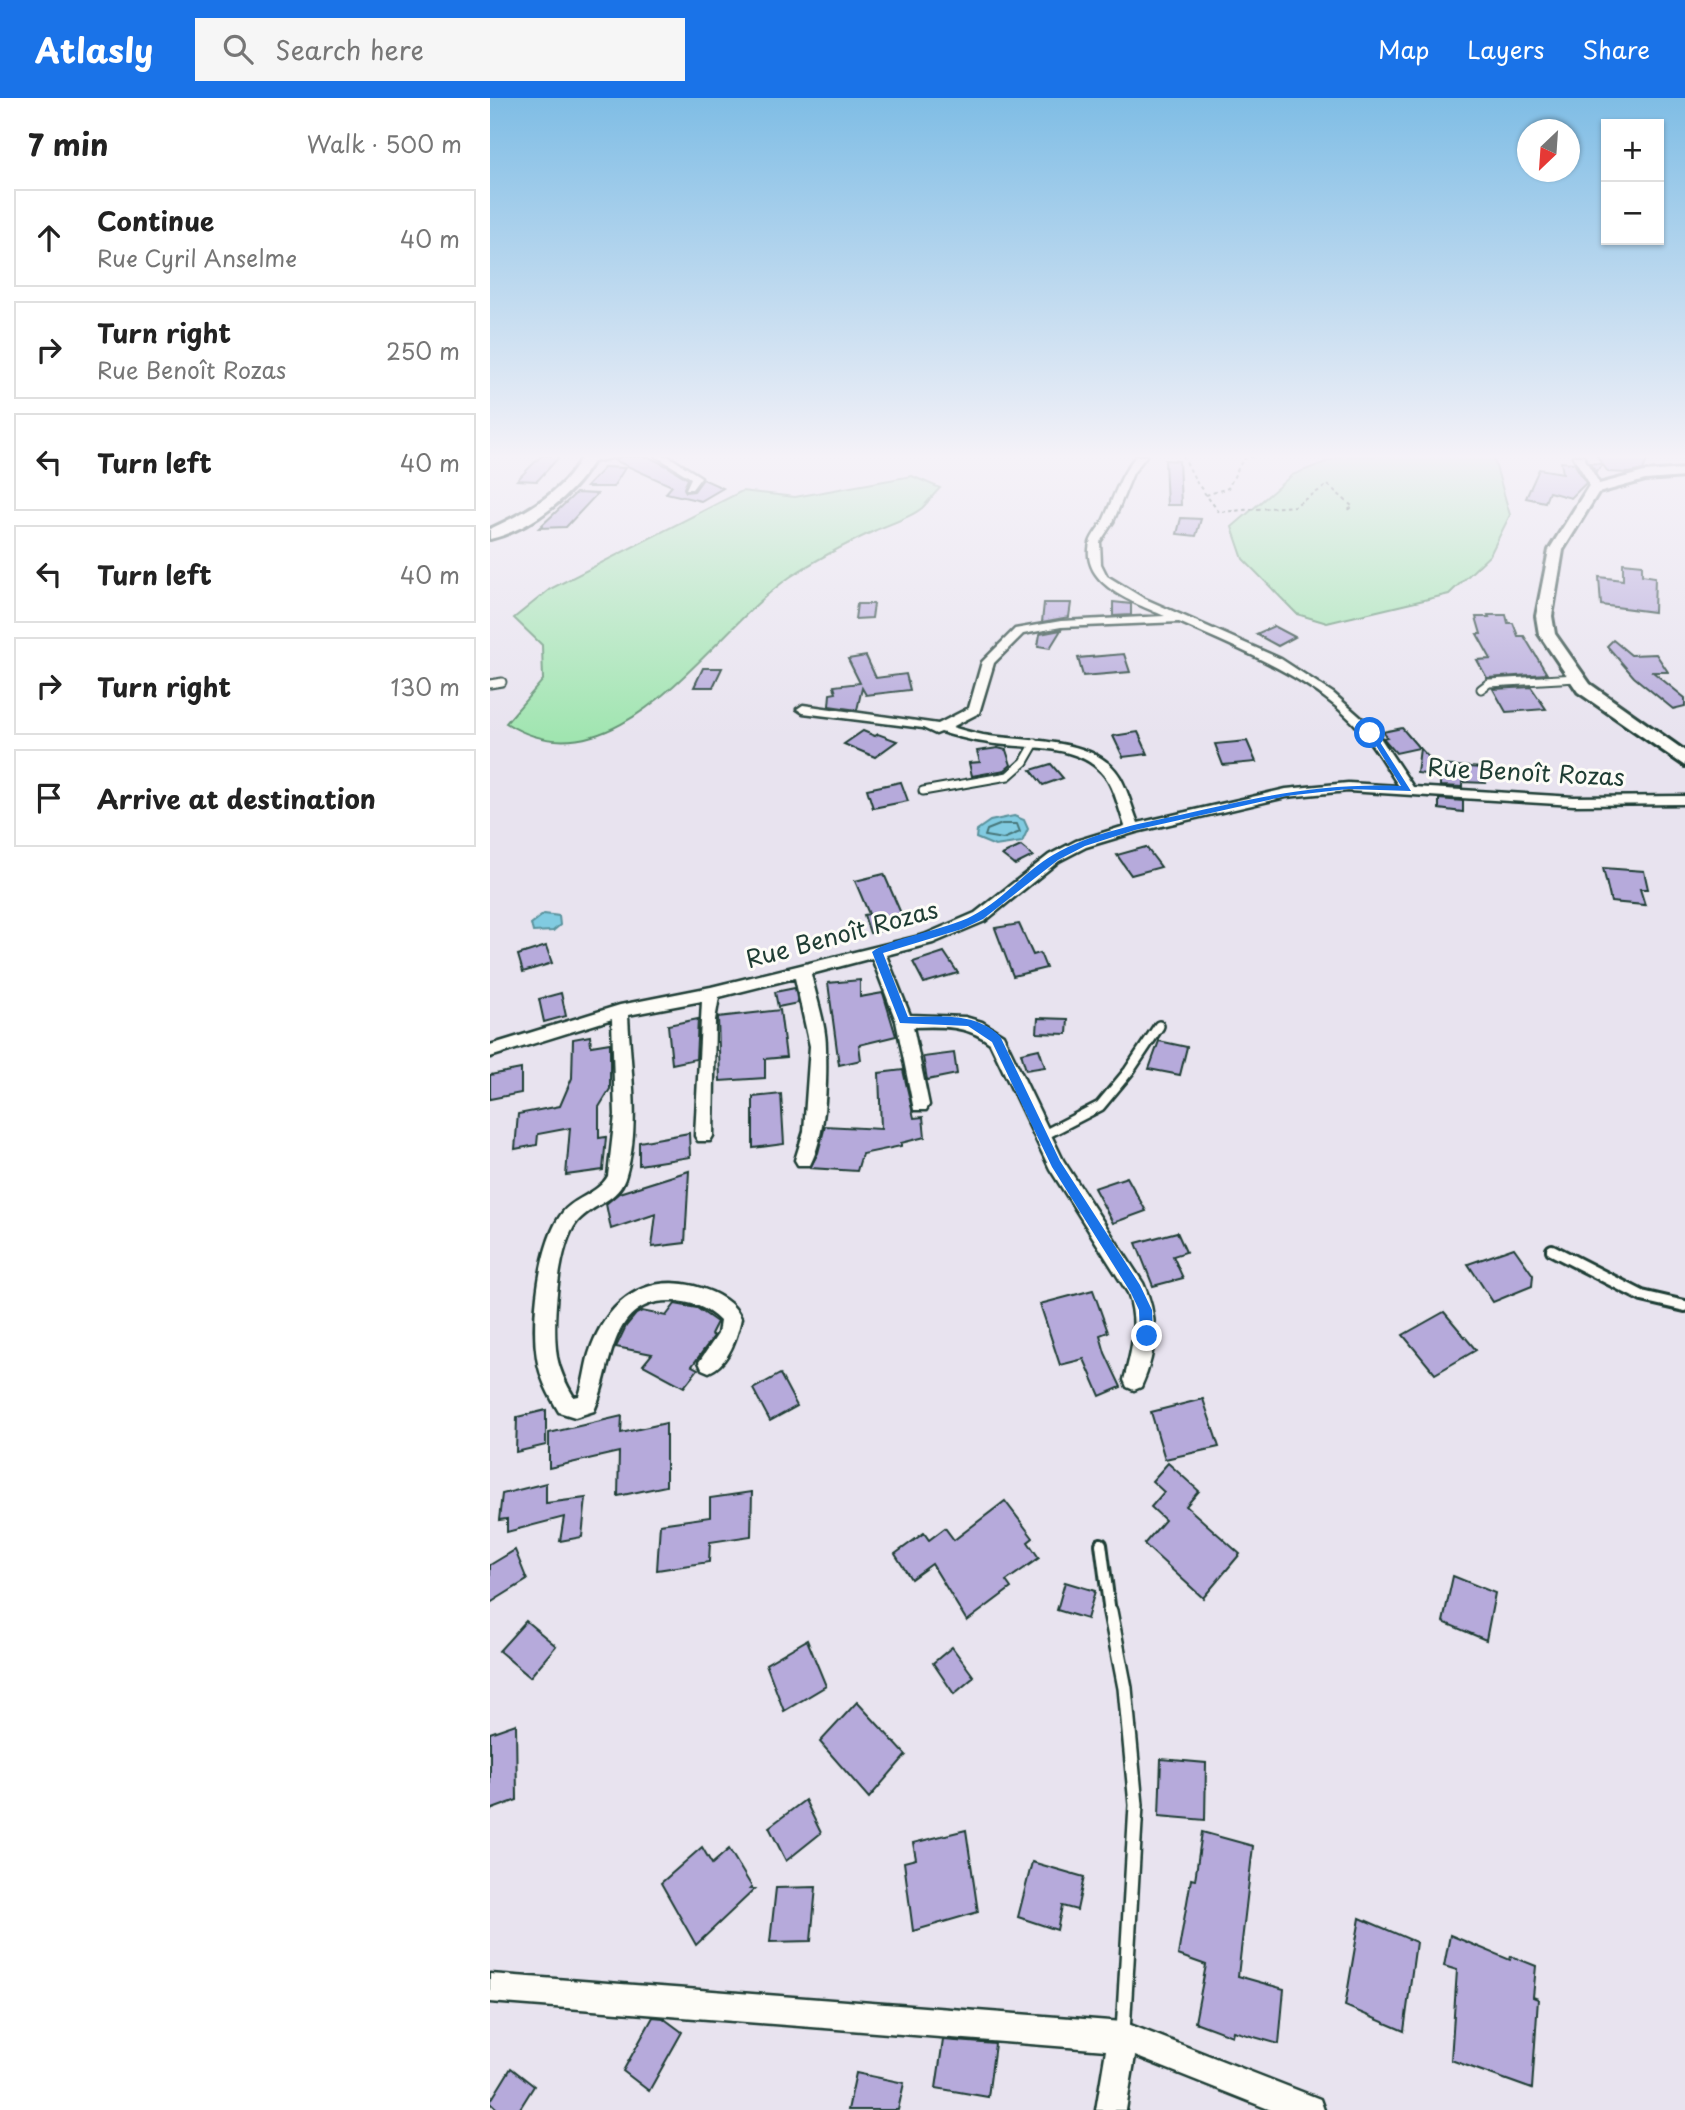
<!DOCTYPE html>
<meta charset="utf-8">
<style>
body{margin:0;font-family:"Playpen Sans",sans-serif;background:#f6f6f6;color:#222}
.controls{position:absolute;right:21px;top:21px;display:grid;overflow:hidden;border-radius:0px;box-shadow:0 2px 5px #0004}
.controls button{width:63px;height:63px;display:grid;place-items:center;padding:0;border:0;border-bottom:2px solid #e0e0e0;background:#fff;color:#222;font:35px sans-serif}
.compass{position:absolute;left:1027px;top:21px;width:63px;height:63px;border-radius:50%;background:#fff;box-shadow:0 2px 5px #0004;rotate:205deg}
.stop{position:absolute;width:21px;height:21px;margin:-16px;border:5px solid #1a73e8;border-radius:50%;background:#fff}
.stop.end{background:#1a73e8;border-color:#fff;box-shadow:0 2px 7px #0008}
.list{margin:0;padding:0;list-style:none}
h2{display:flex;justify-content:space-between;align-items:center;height:91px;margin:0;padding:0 28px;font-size:30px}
h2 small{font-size:23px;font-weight:400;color:#767676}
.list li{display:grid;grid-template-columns:46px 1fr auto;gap:21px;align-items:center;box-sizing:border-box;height:98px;margin:0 14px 14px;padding:0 14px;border:2px solid #e0e0e0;border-radius:0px}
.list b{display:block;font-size:26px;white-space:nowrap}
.list p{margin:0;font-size:23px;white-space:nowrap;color:#767676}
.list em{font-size:23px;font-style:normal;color:#767676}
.icon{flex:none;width:38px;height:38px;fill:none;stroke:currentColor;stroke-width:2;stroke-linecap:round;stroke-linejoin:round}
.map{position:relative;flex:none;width:1195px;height:2012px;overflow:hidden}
header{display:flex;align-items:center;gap:42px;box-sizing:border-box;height:98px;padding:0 35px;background:#1a73e8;color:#fff}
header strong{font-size:33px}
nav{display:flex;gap:38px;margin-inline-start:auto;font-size:24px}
.search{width:490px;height:63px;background:#f6f6f6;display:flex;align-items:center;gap:18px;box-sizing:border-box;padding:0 24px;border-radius:0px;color:#767676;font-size:26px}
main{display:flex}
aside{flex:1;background:#fff}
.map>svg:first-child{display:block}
</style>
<header>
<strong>Atlasly</strong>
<div class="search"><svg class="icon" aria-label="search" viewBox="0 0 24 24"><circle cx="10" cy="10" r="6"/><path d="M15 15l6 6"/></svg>Search here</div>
<nav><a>Map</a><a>Layers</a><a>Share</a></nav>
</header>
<main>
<aside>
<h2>7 min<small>Walk · 500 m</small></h2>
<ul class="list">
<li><svg class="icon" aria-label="ahead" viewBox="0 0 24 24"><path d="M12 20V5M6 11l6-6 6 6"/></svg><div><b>Continue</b><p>Rue Cyril Anselme</p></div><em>40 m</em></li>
<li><svg class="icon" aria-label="right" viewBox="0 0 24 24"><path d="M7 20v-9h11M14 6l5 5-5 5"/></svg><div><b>Turn right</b><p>Rue Benoît Rozas</p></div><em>250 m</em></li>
<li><svg class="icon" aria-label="left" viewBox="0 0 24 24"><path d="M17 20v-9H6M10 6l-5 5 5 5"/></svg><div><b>Turn left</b></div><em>40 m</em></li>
<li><svg class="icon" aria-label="left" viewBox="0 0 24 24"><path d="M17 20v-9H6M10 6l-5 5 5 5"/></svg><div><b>Turn left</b></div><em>40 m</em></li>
<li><svg class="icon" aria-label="right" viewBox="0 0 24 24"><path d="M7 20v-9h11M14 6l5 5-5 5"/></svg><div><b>Turn right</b></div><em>130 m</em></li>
<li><svg class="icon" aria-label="arrive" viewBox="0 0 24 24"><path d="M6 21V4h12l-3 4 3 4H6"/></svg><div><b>Arrive at destination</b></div></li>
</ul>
</aside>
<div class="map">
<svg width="1195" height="2012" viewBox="0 0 1195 2012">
<rect width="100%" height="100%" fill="#e8e3ef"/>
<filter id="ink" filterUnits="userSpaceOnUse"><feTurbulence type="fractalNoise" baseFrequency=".0143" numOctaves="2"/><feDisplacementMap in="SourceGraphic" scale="14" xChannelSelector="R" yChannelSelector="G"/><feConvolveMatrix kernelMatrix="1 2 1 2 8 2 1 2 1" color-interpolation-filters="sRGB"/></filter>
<g filter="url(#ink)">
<g fill="#a0e5b0" stroke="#609172" stroke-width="2">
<polygon points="851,358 1003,358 1020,417 1000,457 959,496 837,525 807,516 753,461 742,429 802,377"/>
<path d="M422,378l28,12c-6,6 -12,14 -18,20 -12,10 -33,16 -48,23 -30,14 -57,28 -84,46 -79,54 -172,217 -284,146l37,-43 -1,-35 -28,-27 36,-29 192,-98 53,6z"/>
</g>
<g fill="#81cbe1" stroke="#5a929c" stroke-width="2">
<polygon points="524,718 534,722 538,731 532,744 505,748 486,740 487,732 500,723"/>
<polygon points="54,816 69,818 70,827 63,833 43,834 41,826"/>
</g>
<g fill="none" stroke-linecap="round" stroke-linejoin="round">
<polygon stroke="#467679" stroke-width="2" points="512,726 527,726 530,734 513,741 495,738 497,732"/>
</g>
<g fill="#b6aadb" stroke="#1f3d34" stroke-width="2">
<polygon points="51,358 70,358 47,383 27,382"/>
<polygon points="1107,358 1131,358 1158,360 1153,372 1139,375 1118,374 1113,367 1106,374 1100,365 1112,366"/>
<polygon points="132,359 159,359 177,368 198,381 194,390 196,394 204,393 213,381 233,390 211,403 176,395 182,388 124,362"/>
<polygon points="675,362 689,363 691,407 677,407"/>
<polygon points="1071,364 1084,365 1096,385 1081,400 1059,394 1055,404 1036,400 1049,371 1073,375"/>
<polygon points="115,369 135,370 123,389 96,389"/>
<polygon points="86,395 107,396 76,429 49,430"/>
<polygon points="691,420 711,421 706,438 687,436"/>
<polygon points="1133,465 1152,467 1152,477 1165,479 1164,514 1111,507 1109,479 1133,482"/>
<polygon points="623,504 641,506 641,517 623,518"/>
<polygon points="554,505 581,505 579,519 552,524"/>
<polygon points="367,506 384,506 382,520 365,521"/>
<polygon points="998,517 1016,517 1018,525 1023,525 1028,538 1034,538 1057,576 997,580 987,562 1001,561 987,536 991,536 986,519 999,519"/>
<polygon points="784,528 805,539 788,548 766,536"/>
<polygon points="571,532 560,550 548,548 550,536"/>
<polygon points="1123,542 1141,557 1166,556 1178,574 1163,574 1195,600 1195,608 1183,611 1144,579 1117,548"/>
<polygon points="634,556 640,574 593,578 588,560"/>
<polygon points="376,558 386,580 416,576 420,592 376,597 372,590 367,612 339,608 340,596 346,595 344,588 370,585 358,561"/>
<polygon points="213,570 232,570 223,589 204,589"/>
<polygon points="1041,589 1056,611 1016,614 1003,591"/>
<polygon points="912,630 929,650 906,655 893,640 897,639 893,634"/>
<polygon points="373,633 385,638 388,636 407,643 385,659 354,646"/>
<polygon points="648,634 658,656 633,659 623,638"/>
<polygon points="757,643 766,664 733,667 725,646"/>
<polygon points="508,650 516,652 521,667 515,672 482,678 479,665 490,664 487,653"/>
<polygon points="930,650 950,672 950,667 993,670 996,685 972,684 972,689 950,688 950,678 927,675"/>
<polygon points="561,666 573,680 553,687 541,672"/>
<polygon points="411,684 418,703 383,710 377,691"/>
<polygon points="949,701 973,703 973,714 949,711"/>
<polygon points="531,748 543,758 525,767 512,757"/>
<polygon points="656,749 671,769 641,777 627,757"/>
<polygon points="1113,770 1154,773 1158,791 1150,791 1155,807 1121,804"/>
<polygon points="394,776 416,827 380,835 374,817 379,816 365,783"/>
<polygon points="529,826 543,857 550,855 556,870 523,878 505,830"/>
<polygon points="56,848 62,865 33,874 28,857"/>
<polygon points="454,854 468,875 434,885 423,864"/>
<polygon points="370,882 370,899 393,895 406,938 369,947 371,962 349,967 338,885"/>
<polygon points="305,890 308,905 288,909 285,894"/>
<polygon points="71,895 76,918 54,924 49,901"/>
<polygon points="290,912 296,959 275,961 275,980 230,983 228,919"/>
<polygon points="548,920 578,921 577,936 547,935"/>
<polygon points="208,921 206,961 182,966 178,927"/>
<polygon points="100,938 101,948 120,945 120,991 109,1009 109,1040 116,1039 113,1072 76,1077 80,1030 48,1036 47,1047 25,1051 28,1016 70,1008 82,980 83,941"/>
<polygon points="669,943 697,949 690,977 659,971"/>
<polygon points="549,951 555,969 536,972 531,955"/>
<polygon points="464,955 467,976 437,982 433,959"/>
<polygon points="31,971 31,995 0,1001 0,977"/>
<polygon points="413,972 424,1020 433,1019 435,1039 411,1045 411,1048 372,1056 367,1073 320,1070 328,1055 335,1028 391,1031 389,975"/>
<polygon points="291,996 294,1046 263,1050 263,999"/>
<polygon points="199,1035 200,1059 149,1067 149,1044"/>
<polygon points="199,1073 195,1145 162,1149 166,1116 121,1131 116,1106 129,1095"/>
<polygon points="637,1079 656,1113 623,1125 604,1090"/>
<polygon points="687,1134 696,1154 683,1158 693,1180 663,1188 646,1145"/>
<polygon points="1024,1150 1043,1177 1042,1188 1003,1204 978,1166"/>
<polygon points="603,1192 618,1234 610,1237 615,1255 631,1289 610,1298 594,1261 570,1267 550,1206"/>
<polygon points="185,1206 207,1210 227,1224 221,1236 224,1238 202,1268 208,1271 194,1289 153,1267 162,1256 126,1249 136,1228 146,1216 152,1213 176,1218"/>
<polygon points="954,1214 986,1252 945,1276 913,1237"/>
<polygon points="290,1276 307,1308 280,1323 263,1291"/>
<polygon points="713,1301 729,1349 675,1361 661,1314"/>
<polygon points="56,1312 56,1347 26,1354 27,1319"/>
<polygon points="132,1318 131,1335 176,1325 176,1388 128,1398 129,1354 59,1370 59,1335"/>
<polygon points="678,1365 709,1393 696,1408 750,1456 713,1500 654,1446 675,1422 661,1409 674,1394 662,1383"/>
<polygon points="56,1385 56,1405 96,1400 92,1439 70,1443 74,1419 17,1434 17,1421 9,1422 12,1396"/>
<polygon points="262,1394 261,1438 220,1444 219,1464 167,1472 170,1426 220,1419 220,1400"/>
<polygon points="515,1403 543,1440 538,1444 549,1460 516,1483 521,1490 477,1523 442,1466 421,1481 405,1456 434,1435 439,1442 455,1430 464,1442"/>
<polygon points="25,1452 37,1482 0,1505 0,1467"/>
<polygon points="963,1478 1005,1495 996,1542 953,1524"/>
<polygon points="575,1484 605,1493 597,1521 567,1512"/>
<polygon points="36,1523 66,1548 40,1579 9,1553"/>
<polygon points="317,1542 336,1588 294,1613 276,1566"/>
<polygon points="462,1549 484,1579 464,1596 443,1565"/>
<polygon points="367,1604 416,1657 379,1700 330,1644"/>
<polygon points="26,1626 27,1702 0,1712 0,1635"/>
<polygon points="671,1661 716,1665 715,1722 669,1718"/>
<polygon points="315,1702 331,1735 296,1763 279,1729"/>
<polygon points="476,1732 488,1814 423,1833 414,1764 426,1761 423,1745"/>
<polygon points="712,1734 763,1748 748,1878 794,1891 789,1946 743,1933 742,1938 705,1924 716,1867 688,1857 701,1781 705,1782"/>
<polygon points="212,1749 222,1766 239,1751 262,1789 260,1791 265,1791 206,1847 171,1785"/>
<polygon points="542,1764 594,1779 587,1812 572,1808 567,1832 528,1819"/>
<polygon points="326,1789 321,1843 280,1844 286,1790"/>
<polygon points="870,1820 926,1844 914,1933 855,1908"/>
<polygon points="960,1837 1020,1862 1021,1858 1046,1868 1043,1899 1048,1901 1042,1991 961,1962 967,1872 954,1868"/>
<polygon points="163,1919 173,1920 192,1934 159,1993 133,1973"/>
<polygon points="453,1942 505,1946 498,1999 446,1990"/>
<polygon points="21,1970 44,1988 29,2012 8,2012 0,2004"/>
<polygon points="366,1975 414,1985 408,2012 358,2012"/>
</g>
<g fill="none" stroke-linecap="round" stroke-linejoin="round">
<g stroke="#1f3d34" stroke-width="11">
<g id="lane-far3">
<polyline points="0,586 12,584"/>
<polyline points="991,591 999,585 1087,580"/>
<polyline points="433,693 518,678 534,664 545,645"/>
</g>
</g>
<g stroke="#1f3d34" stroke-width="14">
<polyline id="lane-far2" points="552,1038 610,1008 639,973 669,928"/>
</g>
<g stroke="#1f3d34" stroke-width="16">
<g id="lane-far1">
<polyline points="1062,1152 1152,1198 1195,1208"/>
<polyline points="611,1446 620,1515"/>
</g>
</g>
<g stroke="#1f3d34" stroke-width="18">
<polyline id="lane" points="620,1513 635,1590 646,1707 633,1934"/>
</g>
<g stroke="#1f3d34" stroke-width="5">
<g id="street">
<polygon points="130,358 98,365 93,362 105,358"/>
<polygon points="166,358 178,358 211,379 202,391 196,391 201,380"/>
<path d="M646,358h10l-13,17 -20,49 -13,20 1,22 6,12 36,22 138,61 52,34 42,37 38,57 161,10 111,-1v8l-111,1 -226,-14 -62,6 -150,35 -50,15 -27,14 -74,60 -52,22 -47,12 24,60 55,2 17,5 21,13 60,125 80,123c16,34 14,69 -2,104l-7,3 -7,-3 -3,-7c8,-30 15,-56 4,-87l-78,-124 -60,-126c-23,-18 -48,-17 -77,-16l16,78 -3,5h-12l-18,-89 -24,-63 -61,16c5,23 15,50 15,74 1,34 0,87 -16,117h-12l-3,-5 9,-29 6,-85 -15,-68 -76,19 -4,23 -2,116 -3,5h-12l-3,-5 7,-135 -74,14c2,52 13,110 -2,160 -7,27 -33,28 -49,47 -20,25 -25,104 -20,135 3,15 9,27 17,40l5,-1c5,-14 6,-28 10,-42 15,-48 52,-81 105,-68 18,5 39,14 47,32 -4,19 -12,46 -32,54l-7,-3 -3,-7 19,-28 2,-13c-14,-14 -29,-20 -49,-20 -64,-1 -58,69 -77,110l-19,6 -16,-5c-10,-17 -19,-34 -22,-54 -6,-37 2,-116 26,-146 12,-15 35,-18 45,-36l7,-61 -3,-96 -122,38v-12l130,-40 91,-18 213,-52 51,-22 74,-58 27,-14 49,-15c-6,-16 -10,-37 -20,-50 -27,-35 -83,-26 -122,-34 -14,-2 -28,-6 -42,-10l-5,2 -13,-6 -120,-15 -6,-4 6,-4 135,19 31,-16 13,-46 33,-33 46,-8 104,-5c-29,-13 -85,-31 -75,-73 2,-8 10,-16 14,-24 10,-22 16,-44 32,-63zM689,524c65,30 141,57 187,115 12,15 22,33 33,49l-51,-3 -62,6 -148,34c-6,-15 -10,-32 -18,-46 -24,-41 -96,-35 -137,-42 -10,-2 -21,-5 -31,-8l27,-14 15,-50 29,-29 38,-7z"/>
<polygon points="1083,358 1093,358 1109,385 1106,394 1098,392 1099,385"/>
<polygon points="0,1876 633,1924 830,2001 834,2012 781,2012 645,1958 636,2012 606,2012 616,1952 0,1904"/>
</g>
</g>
<g stroke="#1f3d34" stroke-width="6">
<g id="secondary">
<path d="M92,358h14c-20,38 -64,73 -106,83v-10c36,-17 73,-36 92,-73z"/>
<polygon points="1195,371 1195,379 1155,382 1108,395 1073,452 1062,518 1065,536 1100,586 1195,653 1195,668 1088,594 1049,536 1046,518 1059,452 1098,389 1154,374"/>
</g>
</g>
<g stroke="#1f3d34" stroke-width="2" stroke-dasharray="3.5 3.5" stroke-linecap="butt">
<polyline points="693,358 707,385 729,414 804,408 838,387 863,409 856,413"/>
<polyline points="716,397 738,390 753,361 767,358"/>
</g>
<use href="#lane-far3" stroke="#fdfcf7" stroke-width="7"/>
<use href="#lane-far2" stroke="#fdfcf7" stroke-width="9"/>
<use href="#lane-far1" stroke="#fdfcf7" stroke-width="10"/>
<use href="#lane" stroke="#fdfcf7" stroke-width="13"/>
<use href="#street" fill="#fdfcf7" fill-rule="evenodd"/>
<use href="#secondary" fill="#fdfcf7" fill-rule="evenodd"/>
</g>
</g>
<linearGradient id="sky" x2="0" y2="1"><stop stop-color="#7fbde5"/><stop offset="0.56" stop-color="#f5f2f8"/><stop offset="1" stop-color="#f5f2f8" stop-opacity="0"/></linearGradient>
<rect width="1195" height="640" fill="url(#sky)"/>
<path fill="#1a73e8" d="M877,633h6l38,60 -63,-2 -62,7 -151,34 -50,16 -27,14 -75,59 -21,10 -79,24 25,64c34,0 66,-5 92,19l60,125 80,124 12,25 1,26 -6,6 -7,-6 -1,-26 -8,-17 -79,-126 -60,-125 -24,-16 -68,-3 -28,-71c16,-13 76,-23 100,-36 30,-15 52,-44 81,-61 38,-22 84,-31 127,-40 78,-18 140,-32 221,-29z"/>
<g text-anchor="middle" stroke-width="6" stroke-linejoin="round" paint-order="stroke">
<g font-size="24" fill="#1f3d34" stroke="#fdfcf7">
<text transform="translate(1036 675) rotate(3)" y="8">Rue Benoît Rozas</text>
<text transform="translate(352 837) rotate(-15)" y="8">Rue Benoît Rozas</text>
</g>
</g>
</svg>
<div class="controls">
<button>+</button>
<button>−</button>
</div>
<svg class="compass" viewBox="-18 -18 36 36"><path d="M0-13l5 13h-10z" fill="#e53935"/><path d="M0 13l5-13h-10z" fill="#767676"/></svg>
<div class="stop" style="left:880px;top:635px"></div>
<div class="stop end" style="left:657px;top:1238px"></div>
</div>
</main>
